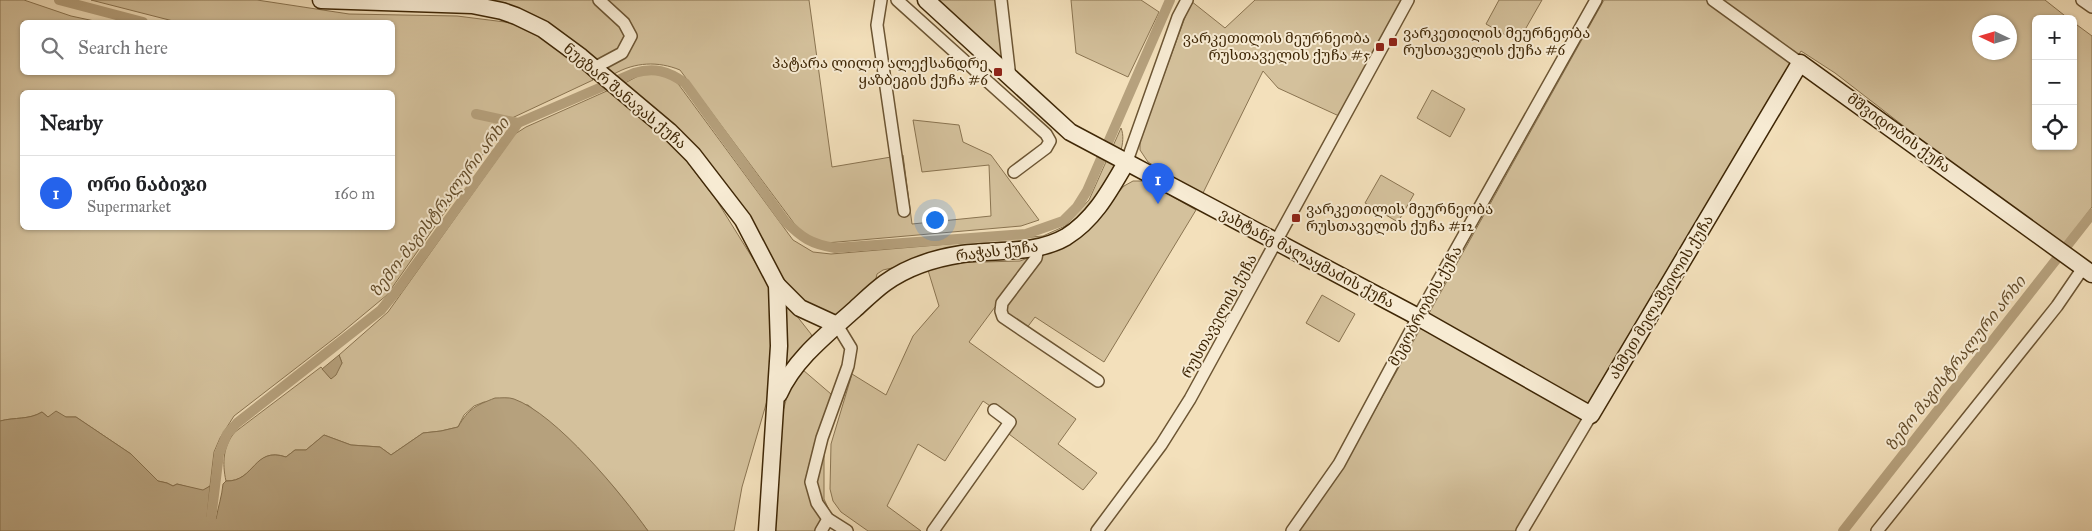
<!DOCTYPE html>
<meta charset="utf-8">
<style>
body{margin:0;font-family:"IM FELL Great Primer","Noto Serif Georgian",serif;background:#f6f6f6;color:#202124}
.controls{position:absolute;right:15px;top:15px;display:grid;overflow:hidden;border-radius:8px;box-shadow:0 1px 4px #0004}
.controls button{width:45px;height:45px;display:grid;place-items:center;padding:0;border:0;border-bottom:1px solid #e0e0e0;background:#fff;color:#202124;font:25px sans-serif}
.compass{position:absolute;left:1972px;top:15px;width:45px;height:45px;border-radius:50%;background:#fff;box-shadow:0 1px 4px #0004;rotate:274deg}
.you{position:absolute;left:934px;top:219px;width:18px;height:18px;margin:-12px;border:4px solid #fff;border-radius:50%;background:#1a73e8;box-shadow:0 0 0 8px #1a73e833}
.badge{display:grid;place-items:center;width:32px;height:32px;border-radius:50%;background:#2563eb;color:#fff;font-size:16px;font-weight:700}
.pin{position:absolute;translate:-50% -41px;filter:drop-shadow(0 1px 2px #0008)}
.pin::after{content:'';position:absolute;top:26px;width:18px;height:15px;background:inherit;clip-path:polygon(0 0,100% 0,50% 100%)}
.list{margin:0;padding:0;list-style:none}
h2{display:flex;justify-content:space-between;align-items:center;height:65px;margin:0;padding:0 20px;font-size:21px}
h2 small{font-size:16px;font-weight:400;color:#757577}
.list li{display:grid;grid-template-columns:32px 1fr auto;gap:15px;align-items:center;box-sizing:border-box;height:75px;padding:0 20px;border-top:1px solid #e0e0e0}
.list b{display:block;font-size:19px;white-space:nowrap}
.list p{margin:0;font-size:16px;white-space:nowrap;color:#757577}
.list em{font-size:16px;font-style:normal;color:#757577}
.icon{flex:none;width:28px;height:28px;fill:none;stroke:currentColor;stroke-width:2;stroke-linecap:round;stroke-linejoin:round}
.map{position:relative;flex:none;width:2092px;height:531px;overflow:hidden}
.search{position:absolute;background:#fff;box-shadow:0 1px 4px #0004;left:20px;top:20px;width:375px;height:55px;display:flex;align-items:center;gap:12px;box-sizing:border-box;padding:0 18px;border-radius:8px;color:#757577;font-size:19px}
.panel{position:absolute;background:#fff;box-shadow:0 1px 4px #0004;left:20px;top:90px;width:375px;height:140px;border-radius:8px}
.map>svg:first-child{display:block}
</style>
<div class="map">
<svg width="2092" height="531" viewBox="0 0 2092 531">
<rect width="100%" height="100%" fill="#f3e0bb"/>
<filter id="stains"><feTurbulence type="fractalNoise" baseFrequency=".004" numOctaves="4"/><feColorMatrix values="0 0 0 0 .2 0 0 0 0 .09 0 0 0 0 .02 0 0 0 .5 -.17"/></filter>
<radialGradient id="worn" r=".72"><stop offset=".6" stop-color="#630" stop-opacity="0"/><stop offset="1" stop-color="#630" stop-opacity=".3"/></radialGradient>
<g fill="#d4c19c" stroke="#8a7451" fill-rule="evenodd">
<path d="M0,0h24l47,16 28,6h-77v50h370v-50h-215l-86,-22h166l92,14 108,2 56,7 51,25 29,32 -81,38 -16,16 -33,52 -76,109 -47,39 -106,82 -14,22 -6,14 -4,34 -7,5 -26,-7 -4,2 -6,-3 -9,-2 -27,-27 -55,-37h-28l-6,-5c-13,8 -27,5 -42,9zM22,92h370v136h-370z"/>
<polygon points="471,0 595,0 628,35 620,51 597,63"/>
<path d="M604,0h205l23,167 71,-12 9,69 79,-8 -2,-51 -67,7 -9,-52 46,5 4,17 28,13 48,65 -18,6 -195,17 -20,-7 -7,-6 -119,-160c-22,-9 -45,-8 -66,4l-9,-8 31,-31z"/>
<polygon points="934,0 996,0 1002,54 1000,57"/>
<polygon points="1071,0 1141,0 1159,12 1128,77 1076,53"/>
<polygon points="1255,0 1402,0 1339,116 1278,88 1263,71 1202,195 1148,162 1140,150 1140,140 1191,1 1225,28"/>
<polygon points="1499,0 1542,0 1518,42 1486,24"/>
<path d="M1604,0h441l24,19h-33v127h37v-124l19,14v171l-28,38 -106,-77 -123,-95 -34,-22 -284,480h-221l46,-62zM1980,22h30v30h-30z"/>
<path d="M652,73c12,1 19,4 27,12l114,155 20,12 18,2 212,-18 22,-10 24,-26 32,-72c6,14 -4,35 -11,47 -12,19 -27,47 -49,57 -18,9 -39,9 -59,13 -40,7 -80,16 -119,25l-6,4 -3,13 -37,28 -8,-1 -19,-7 -23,-21 -46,-77 -118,-125 17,-9z"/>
<path d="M609,90l31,24 41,40 36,47 56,90v69l-4,34 -27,93 -8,44h-86l-32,-41 -38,-42 -50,-43 -44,-3 -10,4 -10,9 -6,12 -17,4 -18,2 -32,22 -11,-8 -29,-2 -27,-10 -18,15h-11l-9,7c-32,-11 -31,25 -60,24 -4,-18 -3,-35 9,-49l86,-65 10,12 11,-16 -3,-8 49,-43 127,-178 11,-7z"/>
<polygon points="1432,90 1465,109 1450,137 1417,118"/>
<polygon points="1381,175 1414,194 1398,222 1365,203"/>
<polygon points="1133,181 1145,181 1196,210 1104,362 1035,317 1026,329 995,307 969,342 1076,419 1058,444 1097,473 1083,490 1001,428 1009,419 983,401 945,461 918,444 887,506 921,531 868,531 841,512 833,501 830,489 831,444 852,374 886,395 913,336 939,306 927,267 947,263 1020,261 1070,242 1090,229 1108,204 1124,186"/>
<polygon points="1322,295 1355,314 1339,342 1306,323"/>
<polygon points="785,301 811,334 813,340 790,365 786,365"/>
<polygon points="803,370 838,400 824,440 824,499 830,512 818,531 774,531 782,415 788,393"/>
</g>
<g fill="#b6a17d" stroke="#86704d">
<polygon points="339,355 342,363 336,375 331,379 322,369"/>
<path d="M495,398c6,0 14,-1 19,1 42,15 108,95 134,132h-648v-110c15,-4 29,-1 42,-9l6,5 8,-6 10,6h10l55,37 27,27 9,2 6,3 4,-2 26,6 7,-4 -3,31 9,2c2,-12 6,-23 7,-35l3,-3c29,1 27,-35 60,-24l9,-7h11l18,-15 27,10 29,2 11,8 32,-22 18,-2 17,-4c11,-19 17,-21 37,-29z"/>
</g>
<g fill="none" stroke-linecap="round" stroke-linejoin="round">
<g stroke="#b6a17d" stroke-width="10">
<polyline points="59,0 143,22"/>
<polyline points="476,114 518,123"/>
<path d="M211,519l8,-65 8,-20 10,-11 144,-113 18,-22 119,-165 116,-50c20,-6 34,-2 51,10l100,138c17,17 26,23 50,27l191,-14 37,-13 14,-14 10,-16 83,-191"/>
<polyline points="1843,531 2092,214"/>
</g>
<g stroke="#6c5533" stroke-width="14">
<g id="street">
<polyline points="881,0 877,25 904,211"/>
<polyline points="897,0 1046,134 1050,141 1046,148 1014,172"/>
<polyline points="1001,0 1010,78"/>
<polyline points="1713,0 1800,63"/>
<polyline points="2082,0 2092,7"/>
<polyline points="594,68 622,53 631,36 624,23 599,0"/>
<polyline points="1127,161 1178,17 1187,0"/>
<polyline points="1035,247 1037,253 1036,258 1002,303 1001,311 1003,317 1098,381"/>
<polyline points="837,325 851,348 848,366 822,438 811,482 817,503 828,519 847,531"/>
<polyline points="821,531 828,519"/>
<polyline points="933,531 1010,422 994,410"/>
<polyline points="1097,531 1161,445 1190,399 1408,0"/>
<polyline points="1292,531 1339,464 1418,317 1596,0"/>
<polyline points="1522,531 1591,415"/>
<polyline points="1877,531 2057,306 2083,268"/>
</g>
</g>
<g stroke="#3f2706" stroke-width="19">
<g id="secondary">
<polyline points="321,0 472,5 502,11 516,16 543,29 581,57 669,131 693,155 743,220 777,285 779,346 767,531"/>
<polyline points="926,0 1070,132 1418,317 1591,415 1800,63 2092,274"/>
<polyline points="777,285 800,308 837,325"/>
<path d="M779,394c15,-34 47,-59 75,-84 10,-9 20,-19 31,-27 22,-16 51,-25 77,-29 34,-5 73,1 104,-17 29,-18 44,-47 61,-76"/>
</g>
</g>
<use href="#street" stroke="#f7ebd3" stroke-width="11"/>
<use href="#secondary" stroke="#f7ebd3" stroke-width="16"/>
</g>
<g fill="#8f2418" stroke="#f7ebd3" stroke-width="2">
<rect x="1388" y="37" width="10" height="10" rx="2.5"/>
<rect x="1375" y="42" width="10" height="10" rx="2.5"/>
<rect x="993" y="67" width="10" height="10" rx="2.5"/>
<rect x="1291" y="213" width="10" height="10" rx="2.5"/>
</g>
<g text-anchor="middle" stroke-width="4" stroke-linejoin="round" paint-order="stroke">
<g font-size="15" fill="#3f2706" stroke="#f7ebd3" text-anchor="start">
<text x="1403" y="38">ვარკეთილის მეურნეობა<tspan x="1403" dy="17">რუსთაველის ქუჩა #6</tspan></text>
<text x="1370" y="43" text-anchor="end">ვარკეთილის მეურნეობა<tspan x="1370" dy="17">რუსთაველის ქუჩა #5</tspan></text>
<text x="988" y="68" text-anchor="end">პატარა ლილო ალექსანდრე<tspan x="988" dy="17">ყაზბეგის ქუჩა #6</tspan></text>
<text x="1306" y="214">ვარკეთილის მეურნეობა<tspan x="1306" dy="17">რუსთაველის ქუჩა #12</tspan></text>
</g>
<g font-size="15" fill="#3f2706" stroke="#f7ebd3">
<text transform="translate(625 96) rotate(40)" y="5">ნუგზარ შანავას ქუჩა</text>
<text transform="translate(1899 133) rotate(36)" y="5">მშვიდობის ქუჩა</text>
<text transform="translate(997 251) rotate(-7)" y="5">რაჭას ქუჩა</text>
<text transform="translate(1307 258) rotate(28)" y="5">ვახტანგ მალაყმაძის ქუჩა</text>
<text transform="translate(1661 297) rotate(-59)" y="5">ახმეთ მელაშვილის ქუჩა</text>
<text transform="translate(1425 306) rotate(-61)" y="5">მეგობრობის ქუჩა</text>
<text transform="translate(1219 316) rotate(-61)" y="5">რუსთაველის ქუჩა</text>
</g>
<g font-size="16" font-style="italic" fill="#634c2a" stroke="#f7ebd3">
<text transform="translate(439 207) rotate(-53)" y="6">ზემო-მაგისტრალური არხი</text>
<text transform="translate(1955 363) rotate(-52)" y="6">ზემო მაგისტრალური არხი</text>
</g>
</g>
<rect width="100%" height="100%" filter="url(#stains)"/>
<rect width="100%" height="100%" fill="url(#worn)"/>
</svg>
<div class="controls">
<button>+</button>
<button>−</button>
<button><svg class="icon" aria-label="locate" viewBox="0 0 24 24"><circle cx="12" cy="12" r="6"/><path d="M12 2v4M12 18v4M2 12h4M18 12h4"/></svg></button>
</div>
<svg class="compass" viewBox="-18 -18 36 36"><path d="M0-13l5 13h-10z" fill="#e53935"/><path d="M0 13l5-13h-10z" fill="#757577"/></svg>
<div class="you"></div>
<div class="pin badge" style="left:1158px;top:204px">1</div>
<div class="search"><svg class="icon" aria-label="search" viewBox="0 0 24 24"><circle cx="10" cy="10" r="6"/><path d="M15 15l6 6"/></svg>Search here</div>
<section class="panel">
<h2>Nearby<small></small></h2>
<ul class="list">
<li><span class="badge">1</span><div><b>ორი ნაბიჯი</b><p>Supermarket</p></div><em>160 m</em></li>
</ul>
</section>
</div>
